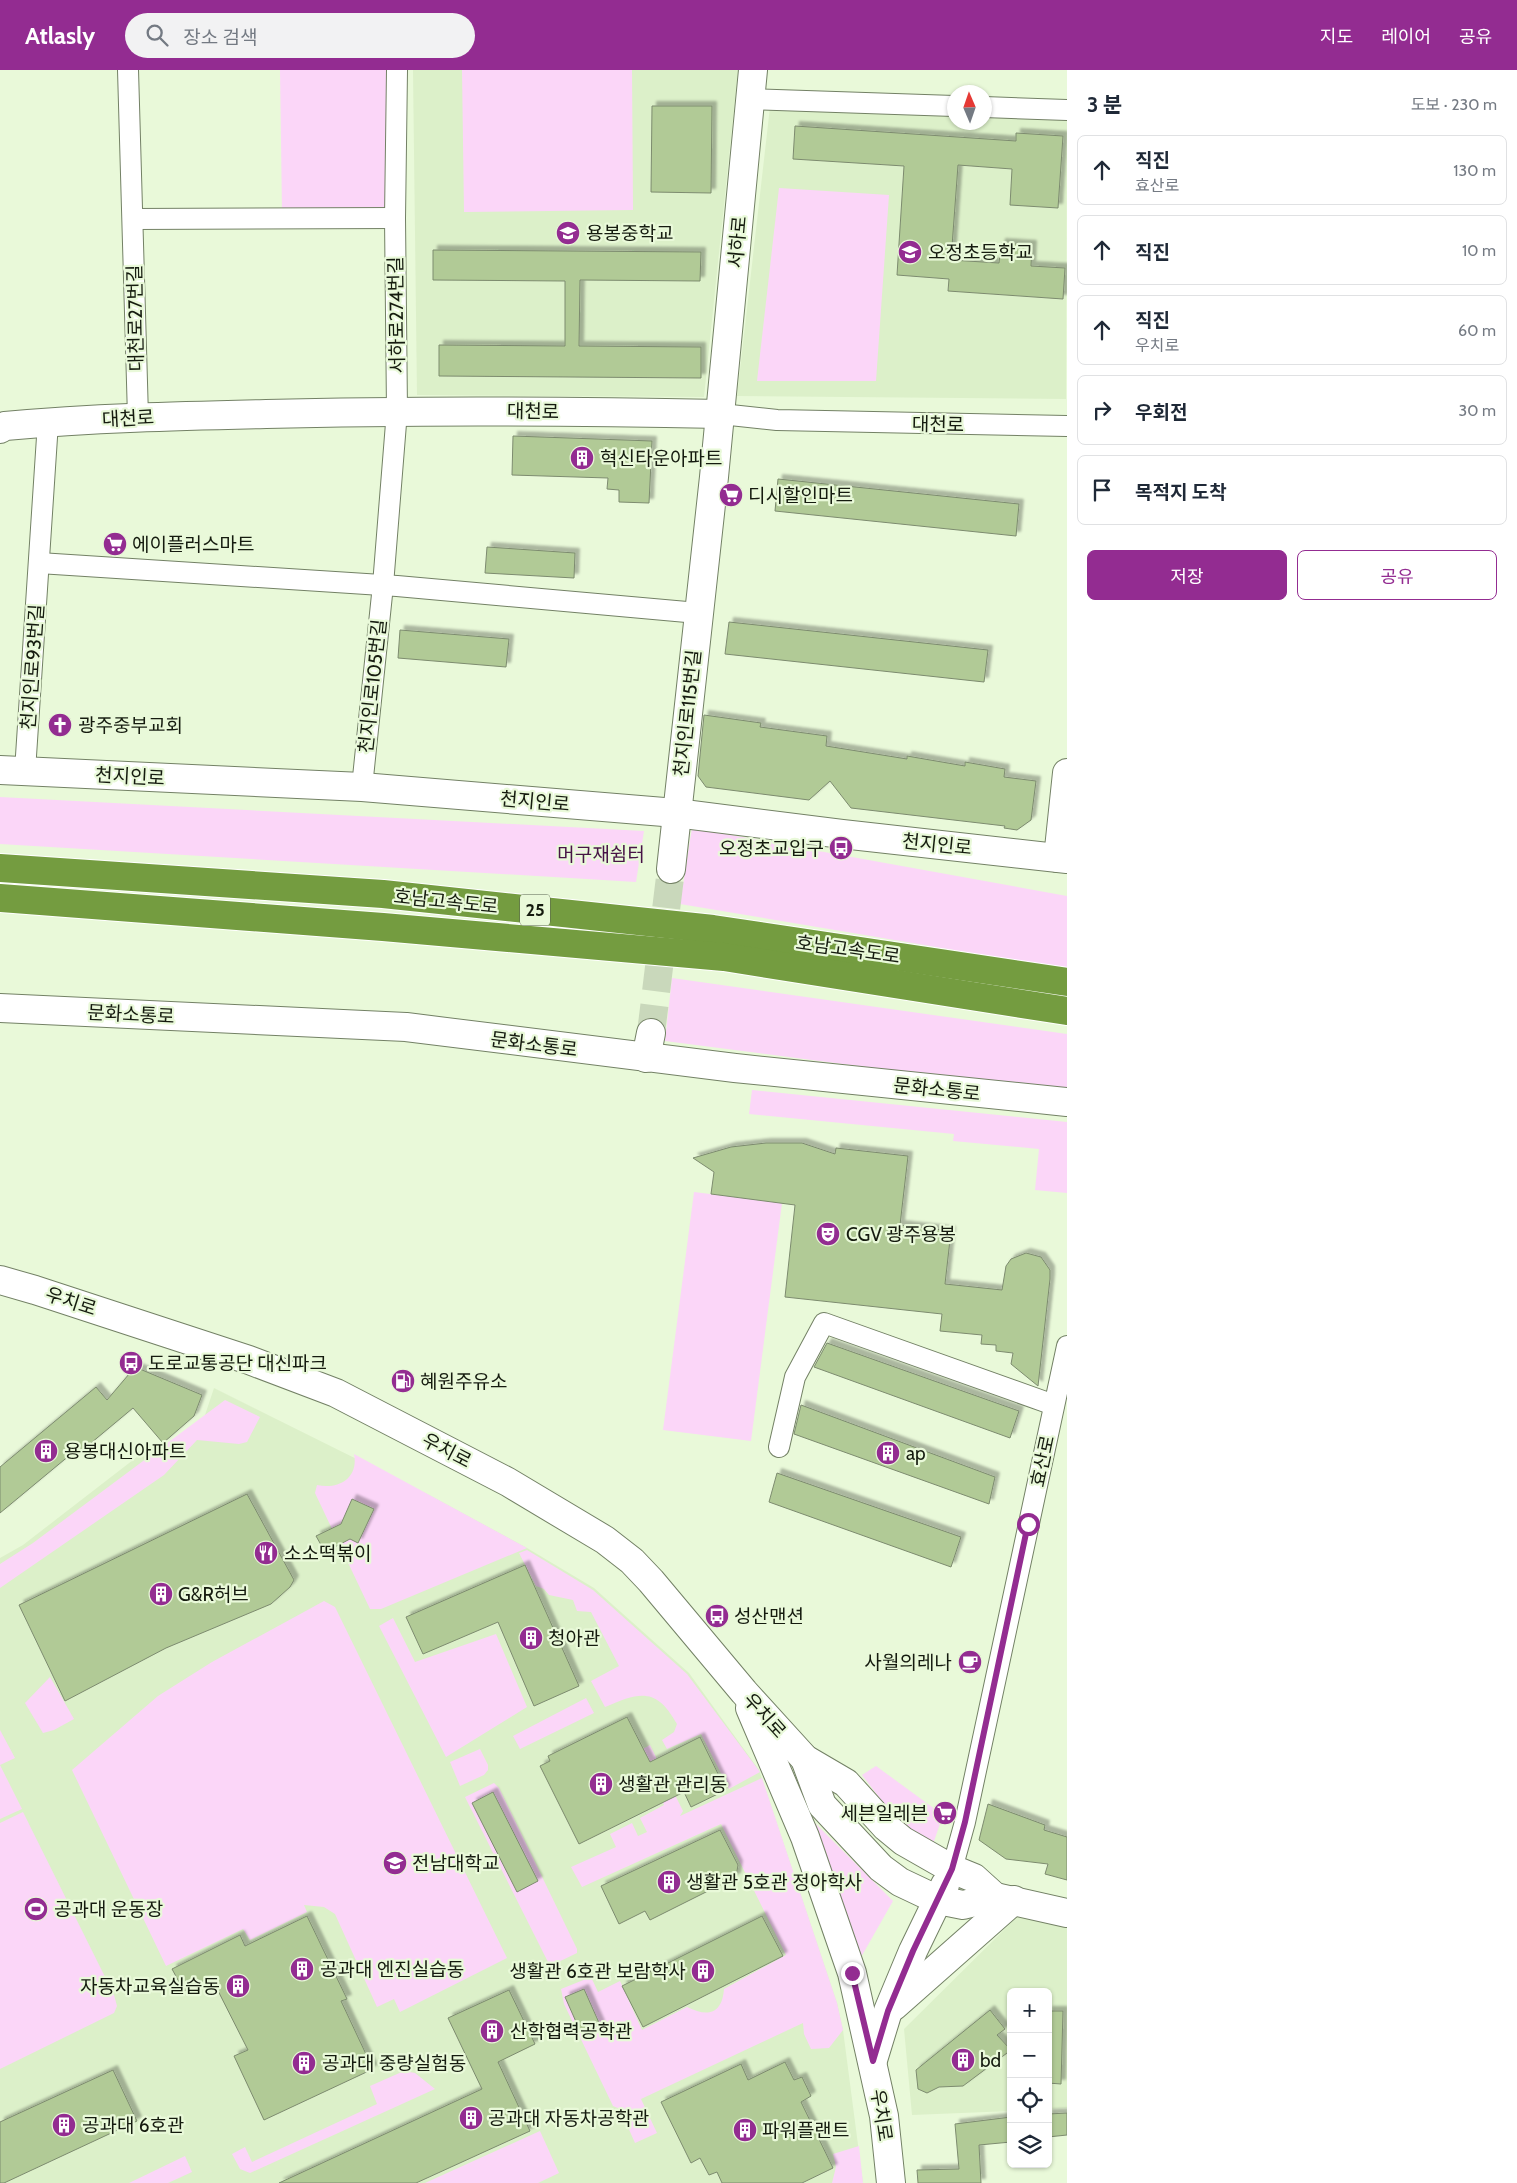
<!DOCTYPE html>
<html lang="ko">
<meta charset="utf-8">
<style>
body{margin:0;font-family:Cabin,"Noto Sans KR",sans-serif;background:#f2f2f3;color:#1f2937}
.controls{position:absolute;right:15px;bottom:15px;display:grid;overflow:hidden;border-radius:8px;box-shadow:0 1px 4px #0004}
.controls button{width:45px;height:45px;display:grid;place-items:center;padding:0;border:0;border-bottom:1px solid #e0e1e3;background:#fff;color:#1f2937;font:25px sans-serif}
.compass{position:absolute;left:947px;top:15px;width:45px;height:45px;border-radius:50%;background:#fff;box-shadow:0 1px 4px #0004;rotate:358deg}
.stop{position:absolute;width:15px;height:15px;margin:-11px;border:4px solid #932c91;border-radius:50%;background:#fff}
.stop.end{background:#932c91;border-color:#fff;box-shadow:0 1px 5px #0008}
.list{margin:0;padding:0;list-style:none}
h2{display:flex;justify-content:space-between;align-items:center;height:65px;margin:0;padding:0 20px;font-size:21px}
h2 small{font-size:16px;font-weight:400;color:#747a83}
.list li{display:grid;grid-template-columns:32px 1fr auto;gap:15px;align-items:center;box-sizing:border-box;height:70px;margin:0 10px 10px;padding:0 10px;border:1px solid #e0e1e3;border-radius:8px}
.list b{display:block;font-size:19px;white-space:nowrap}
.list p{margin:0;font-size:16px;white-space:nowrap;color:#747a83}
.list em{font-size:16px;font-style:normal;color:#747a83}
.actions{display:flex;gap:10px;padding:15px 20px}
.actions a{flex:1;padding:11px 0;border:1px solid #932c91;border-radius:8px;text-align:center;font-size:18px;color:#932c91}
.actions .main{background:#932c91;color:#fff}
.icon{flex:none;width:28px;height:28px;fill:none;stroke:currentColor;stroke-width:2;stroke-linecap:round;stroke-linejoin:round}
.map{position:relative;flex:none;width:1067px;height:2113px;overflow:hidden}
header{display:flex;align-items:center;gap:30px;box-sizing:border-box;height:70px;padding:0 25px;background:#932c91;color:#fff}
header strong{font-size:24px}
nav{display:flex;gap:28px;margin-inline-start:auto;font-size:18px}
.search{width:350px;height:45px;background:#f2f2f3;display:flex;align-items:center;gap:12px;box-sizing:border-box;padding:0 18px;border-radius:28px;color:#747a83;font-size:19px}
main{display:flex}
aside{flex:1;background:#fff}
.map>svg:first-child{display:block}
</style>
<header>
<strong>Atlasly</strong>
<div class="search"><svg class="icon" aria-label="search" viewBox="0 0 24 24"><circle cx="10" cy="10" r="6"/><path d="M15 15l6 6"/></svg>장소 검색</div>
<nav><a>지도</a><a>레이어</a><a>공유</a></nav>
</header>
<main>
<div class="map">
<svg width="1067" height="2113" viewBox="0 0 1067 2113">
<defs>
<filter id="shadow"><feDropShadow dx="4.5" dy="-4.5" stdDeviation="1" flood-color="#0004"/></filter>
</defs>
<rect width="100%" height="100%" fill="#e9f9d9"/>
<g fill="#dcf0c9">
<polygon points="413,0 738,0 704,327 417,325"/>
<polygon points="770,37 954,45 954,52 984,52 985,46 1067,50 1066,329 737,326"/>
<polygon points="214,1318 431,1426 527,1478 594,1518 689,1603 759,1700 837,1933 843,1960 863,2113 0,2113 0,1488 23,1475 155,1373 162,1383 204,1348"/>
<polygon points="1020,1844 1067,1857 1067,2038 1048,2039 1048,1922 1011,1922 1011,2041 912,2045 904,1959"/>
</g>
<g fill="#fbd6f8">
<polygon points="280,0 391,0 390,134 380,144 282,143"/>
<polygon points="462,0 632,0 633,140 464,142"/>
<polygon points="779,118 889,125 876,311 757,311"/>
<polygon points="0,727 644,761 636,812 0,774"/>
<polygon points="692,758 1067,826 1067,899 680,834"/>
<polygon points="672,908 1067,964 1067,1023 665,971"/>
<polygon points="752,1020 1067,1052 1067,1123 1035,1120 1039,1079 953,1071 954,1064 749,1044"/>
<polygon points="694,1122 782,1133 751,1371 663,1360"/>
<polygon points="225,1330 260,1347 247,1372 239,1374 197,1370 164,1405 0,1518 0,1494 33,1473"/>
<path d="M354,1384l173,94 -146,61h-11l-55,-116 2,-8c21,5 42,-7 37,-31z"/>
<path d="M527,1480l66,40 94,84 73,98 -31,17 -28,-55 -34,15 -5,-9 12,-8 3,-8c-20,-36 -36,-33 -72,-17l-14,-26 28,-15 -28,-54 -14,-1 -4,-11 -24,-5 -5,-6 -8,-3 -17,-33z"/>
<polygon points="324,1531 335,1537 507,1888 400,1942 394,1929 377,1937 335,1844 324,1837 304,1835 307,1842 250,1870 243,1859 166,1896 72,1700 158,1626 212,1592"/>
<polygon points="393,1548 415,1592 496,1564 527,1637 446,1687 379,1556"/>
<polygon points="50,1607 74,1649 54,1660 43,1663 25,1633"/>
<polygon points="586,1628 594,1643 520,1679 513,1666"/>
<polygon points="0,1660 15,1688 0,1695 22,1739 0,1749"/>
<path d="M650,1675l33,66 -3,5 82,-38 75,225 6,27 -14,18 -18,1 -7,-15 -1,-11 -162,76 16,34 -22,10 -15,-34 -7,-3 -49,-102 -3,-15 30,-12 7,15 22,-11 22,49 45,-23c20,10 35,8 37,-18l62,-34 -65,-131 -139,63 -11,-20 45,-20 -6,-13 22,-11 6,13 9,-4 -7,-14 24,-13 -25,-54z"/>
<polygon points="480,1679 488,1695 488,1700 484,1705 460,1716 450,1692"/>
<polygon points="876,1696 943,1745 931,1780 908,1765 862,1705"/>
<polygon points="773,1711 893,1831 852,1903"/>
<polygon points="494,1713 499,1718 577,1879 577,1883 550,1896 465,1727"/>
<polygon points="23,1742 114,1925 117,1936 114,1943 0,1999 0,1753"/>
<polygon points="404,2001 415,2003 435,2019 250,2103 240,2099 232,2084 245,2077 252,2092 377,2034 370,2016"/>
<polygon points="540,2061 559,2103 538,2113 425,2113"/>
<polygon points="859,2076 863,2113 832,2113 836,2097 833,2084"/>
<polygon points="185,2086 192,2102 168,2113 129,2113"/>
</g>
<g fill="#b1ca96" stroke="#7d8b6f" filter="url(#shadow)">
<polygon points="652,36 712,36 711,123 651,122"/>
<polygon points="795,56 1016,71 1016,63 1063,66 1058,138 1010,135 1012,99 958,95 951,190 999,193 1001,173 1032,175 1031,196 1065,198 1063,229 948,221 949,209 897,205 904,96 793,89"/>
<polygon points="433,180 701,182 700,211 580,210 579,276 701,277 701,308 439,306 439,275 565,276 565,211 433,210"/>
<polygon points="513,366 652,371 649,433 619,432 619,420 607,419 608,408 512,405"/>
<polygon points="778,409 1019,434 1016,466 775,441"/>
<polygon points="487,477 575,483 574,508 485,503"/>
<polygon points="729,552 988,580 984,612 725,584"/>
<polygon points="400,560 509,569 506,597 398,588"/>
<polygon points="704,645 761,653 760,657 827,666 826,676 907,689 907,686 965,696 965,692 1005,699 1004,707 1036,711 1031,750 1017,760 1004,758 1005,756 851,738 830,711 809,730 706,717 698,706"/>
<polygon points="766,1073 802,1073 835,1084 836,1078 908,1086 900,1155 951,1161 945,1214 1002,1220 1006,1196 1011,1189 1026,1183 1041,1187 1050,1200 1050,1209 1038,1316 1011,1294 1013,1283 996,1281 996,1275 981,1274 982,1265 940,1261 942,1244 785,1227 795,1135 711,1124 714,1102 693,1088 731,1077"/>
<polygon points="827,1273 1019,1341 1010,1368 814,1297"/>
<polygon points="135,1297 202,1325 194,1346 163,1373 133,1338 79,1383 76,1380 0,1443 0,1397 96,1317 107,1330"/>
<polygon points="801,1335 995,1407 989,1434 794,1364"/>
<polygon points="777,1403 961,1467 951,1497 769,1432"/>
<polygon points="247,1424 294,1510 290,1517 271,1534 166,1578 65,1631 19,1535"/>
<polygon points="352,1429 374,1439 358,1473 350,1469 325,1482 316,1466 341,1454"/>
<polygon points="525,1495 579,1616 534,1636 498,1552 423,1584 406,1547"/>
<polygon points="627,1647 650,1692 700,1667 726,1720 691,1737 684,1722 579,1774 540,1696 550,1691 548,1686"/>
<polygon points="493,1722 538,1811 517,1822 472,1733"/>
<polygon points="988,1734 1045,1755 1044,1760 1067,1767 1067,1810 1045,1804 1048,1794 1006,1789 979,1770"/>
<polygon points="720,1760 738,1795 736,1807 650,1850 645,1841 619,1854 601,1816"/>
<polygon points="307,1846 347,1929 341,1931 373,1999 264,2050 234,1986 248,1980 211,1907 184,1921 172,1899 240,1865 245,1876"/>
<polygon points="762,1846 783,1886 643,1957 622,1916"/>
<polygon points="584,1919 600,1955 581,1963 565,1927"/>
<polygon points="509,1920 535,1974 498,1992 530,2061 416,2113 279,2113 482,2019 448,1948"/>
<polygon points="990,1940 1005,1959 997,1965 1011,1980 963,2016 939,2017 927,2023 918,2019 916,2000"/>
<polygon points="1048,1941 1063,1941 1061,2014 1048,2013"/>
<polygon points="785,1992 794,2010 802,2007 811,2026 801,2032 833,2098 802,2113 722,2113 717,2102 709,2105 700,2088 691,2093 661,2032 741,1994 748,2010"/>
<polygon points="113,2000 137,2051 4,2113 0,2113 0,2052"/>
<polygon points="1067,2043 1067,2065 1048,2067 1048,2044"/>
<polygon points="1011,2047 1011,2072 979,2075 981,2113 918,2113 917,2100 959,2099 955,2054"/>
</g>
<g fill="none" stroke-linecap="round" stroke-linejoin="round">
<polyline stroke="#c9d8bb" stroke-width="28" stroke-dasharray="28 14" stroke-linecap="butt" points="651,963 671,799"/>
<g stroke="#738165" stroke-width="22">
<g id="street">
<polyline points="128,0 138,347"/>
<polyline points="750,29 954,36"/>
<polyline points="984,37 1067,40"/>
<polyline points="133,149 395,148"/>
<polyline points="721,344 777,350 1067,356"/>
<polyline points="39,493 397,516 698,543"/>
<polyline points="25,701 48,352"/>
<polyline points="362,717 383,515 397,341 395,148 397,0"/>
<polyline points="779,1377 795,1307 824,1253 1054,1335"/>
<polyline points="952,1799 965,1752 1067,1276"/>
</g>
</g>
<g stroke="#738165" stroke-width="30">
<g id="secondary">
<path d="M0,359l5,-3c87,-8 174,-10 261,-12 152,-4 303,-3 455,0"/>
<polyline points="0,700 362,717 676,743 842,764 1067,789"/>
<polyline points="1058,788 1067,703"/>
<polyline points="671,799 714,407 753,0"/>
<polyline points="0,938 406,957 735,998 1067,1032"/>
<polyline points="646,988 651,963"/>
<polyline points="0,1210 35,1220 249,1290 336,1323 508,1412 605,1470 632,1491 651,1511 744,1622 805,1689 846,1713 886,1757 903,1771 952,1799 974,1808 995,1827"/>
<polyline points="750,1638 805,1767 852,1903 884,2046 891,2113"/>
<polyline points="805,1689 822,1735 881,1798 900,1812 938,1830 963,1835 995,1827 1067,1843"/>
<polyline points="894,1936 1014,1830"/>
<polyline points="873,1990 888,1941 913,1881 945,1815"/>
</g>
</g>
<g stroke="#fff" stroke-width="30">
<g id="highway">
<polyline points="0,798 383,824 713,859 1067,912"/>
<polyline points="0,828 383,857 724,887 1067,941"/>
</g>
</g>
<use href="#street" stroke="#fff" stroke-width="20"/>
<use href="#secondary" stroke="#fff" stroke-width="28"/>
<use href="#highway" stroke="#749c40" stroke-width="28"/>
</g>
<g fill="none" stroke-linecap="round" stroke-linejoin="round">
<polyline stroke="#932c91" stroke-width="6" points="852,1903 873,1991 888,1941 913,1881 952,1799 965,1752 1028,1454"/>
</g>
<defs>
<g id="school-disc" transform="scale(1.25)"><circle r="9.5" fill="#932c91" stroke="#e9f9d9"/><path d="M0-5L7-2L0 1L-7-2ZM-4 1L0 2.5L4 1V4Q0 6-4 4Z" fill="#fff"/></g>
<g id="building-disc" transform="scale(1.25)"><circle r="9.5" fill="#932c91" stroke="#e9f9d9"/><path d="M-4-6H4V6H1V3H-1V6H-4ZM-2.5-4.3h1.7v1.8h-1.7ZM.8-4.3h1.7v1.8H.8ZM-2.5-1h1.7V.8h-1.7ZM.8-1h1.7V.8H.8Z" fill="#fff"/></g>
<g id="supermarket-disc" transform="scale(1.25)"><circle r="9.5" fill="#932c91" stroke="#e9f9d9"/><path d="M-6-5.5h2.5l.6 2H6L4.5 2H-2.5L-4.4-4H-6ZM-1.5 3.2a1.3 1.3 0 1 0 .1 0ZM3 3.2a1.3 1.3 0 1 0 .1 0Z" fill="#fff"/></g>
<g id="church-disc" transform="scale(1.25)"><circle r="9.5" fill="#932c91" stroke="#e9f9d9"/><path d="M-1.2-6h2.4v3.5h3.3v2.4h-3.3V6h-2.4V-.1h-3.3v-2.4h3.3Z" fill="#fff"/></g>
<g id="bus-disc" transform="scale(1.25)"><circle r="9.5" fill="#932c91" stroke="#e9f9d9"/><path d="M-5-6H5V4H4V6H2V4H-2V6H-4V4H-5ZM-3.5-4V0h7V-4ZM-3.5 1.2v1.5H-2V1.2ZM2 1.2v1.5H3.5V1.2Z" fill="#fff"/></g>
<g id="theatre-disc" transform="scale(1.25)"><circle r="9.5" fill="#932c91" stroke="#e9f9d9"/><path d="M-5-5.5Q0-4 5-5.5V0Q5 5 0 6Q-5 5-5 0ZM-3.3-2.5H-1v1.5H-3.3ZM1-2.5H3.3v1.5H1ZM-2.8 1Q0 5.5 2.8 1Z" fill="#fff"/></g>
<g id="fuel-disc" transform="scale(1.25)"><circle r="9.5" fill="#932c91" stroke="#e9f9d9"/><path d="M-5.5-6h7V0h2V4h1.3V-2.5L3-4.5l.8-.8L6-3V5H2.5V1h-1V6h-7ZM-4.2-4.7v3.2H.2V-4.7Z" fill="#fff"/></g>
<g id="restaurant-disc" transform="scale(1.25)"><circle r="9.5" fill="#932c91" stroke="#e9f9d9"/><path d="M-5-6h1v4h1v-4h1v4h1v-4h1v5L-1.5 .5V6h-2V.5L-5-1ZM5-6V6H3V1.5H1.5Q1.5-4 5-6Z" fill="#fff"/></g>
<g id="cafe-disc" transform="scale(1.25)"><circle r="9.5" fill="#932c91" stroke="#e9f9d9"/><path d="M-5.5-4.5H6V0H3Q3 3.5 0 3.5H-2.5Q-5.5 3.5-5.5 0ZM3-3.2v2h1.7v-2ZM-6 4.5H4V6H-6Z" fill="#fff"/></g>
<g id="university-disc" transform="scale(1.25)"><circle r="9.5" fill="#932c91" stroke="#e9f9d9"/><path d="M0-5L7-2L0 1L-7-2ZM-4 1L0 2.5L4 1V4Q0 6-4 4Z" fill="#fff"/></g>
<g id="stadium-disc" transform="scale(1.25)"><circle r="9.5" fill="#932c91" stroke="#e9f9d9"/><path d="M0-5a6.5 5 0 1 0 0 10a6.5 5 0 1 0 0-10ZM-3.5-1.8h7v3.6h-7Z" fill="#fff"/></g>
</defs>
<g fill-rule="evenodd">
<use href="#school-disc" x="568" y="163"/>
<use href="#school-disc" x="910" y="182"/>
<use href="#building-disc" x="582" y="388"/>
<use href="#supermarket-disc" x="731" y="425"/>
<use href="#supermarket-disc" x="115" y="474"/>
<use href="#church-disc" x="60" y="655"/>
<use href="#bus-disc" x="841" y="778"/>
<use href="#theatre-disc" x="828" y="1164"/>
<use href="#bus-disc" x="131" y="1293"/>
<use href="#fuel-disc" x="403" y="1311"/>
<use href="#building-disc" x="46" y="1381"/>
<use href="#building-disc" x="888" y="1383"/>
<use href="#restaurant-disc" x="266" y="1483"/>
<use href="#building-disc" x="161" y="1524"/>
<use href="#bus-disc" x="717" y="1546"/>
<use href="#building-disc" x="531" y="1568"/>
<use href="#cafe-disc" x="970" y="1592"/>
<use href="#building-disc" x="601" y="1714"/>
<use href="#supermarket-disc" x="945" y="1743"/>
<use href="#university-disc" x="395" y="1793"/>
<use href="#building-disc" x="669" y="1812"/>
<use href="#stadium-disc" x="36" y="1839"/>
<use href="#building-disc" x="302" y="1899"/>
<use href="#building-disc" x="703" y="1901"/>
<use href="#building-disc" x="238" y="1916"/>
<use href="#building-disc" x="492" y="1961"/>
<use href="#building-disc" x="963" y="1990"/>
<use href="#building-disc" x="304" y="1993"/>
<use href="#building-disc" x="471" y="2048"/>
<use href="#building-disc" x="64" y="2055"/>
<use href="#building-disc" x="745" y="2060"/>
</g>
<g text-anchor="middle" stroke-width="4.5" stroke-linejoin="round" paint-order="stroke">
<rect fill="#e9f9d9" stroke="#555e4c" stroke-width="1" x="520" y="824.5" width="30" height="31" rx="4"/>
<g font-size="18" font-weight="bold" fill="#151b0f">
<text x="535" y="846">25</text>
</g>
<g font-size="19" fill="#151b0f" stroke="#e9f9d9" text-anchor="start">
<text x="586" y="170">용봉중학교</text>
<text x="928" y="189">오정초등학교</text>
<text x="600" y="395">혁신타운아파트</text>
<text x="748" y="432">디시할인마트</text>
<text x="132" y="481">에이플러스마트</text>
<text x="78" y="662">광주중부교회</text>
<text x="824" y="785" text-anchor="end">오정초교입구</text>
<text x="846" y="1171">CGV 광주용봉</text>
<text x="148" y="1300">도로교통공단 대신파크</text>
<text x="420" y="1318">혜원주유소</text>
<text x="64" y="1388">용봉대신아파트</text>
<text x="906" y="1390">ap</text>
<text x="284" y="1490">소소떡볶이</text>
<text x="178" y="1531">G&amp;R허브</text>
<text x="734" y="1553">성산맨션</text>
<text x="548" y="1575">청아관</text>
<text x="952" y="1599" text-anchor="end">사월의레나</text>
<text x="618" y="1721">생활관 관리동</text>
<text x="928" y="1750" text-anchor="end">세븐일레븐</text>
<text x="412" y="1800">전남대학교</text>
<text x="686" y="1819">생활관 5호관 정아학사</text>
<text x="54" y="1846">공과대 운동장</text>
<text x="320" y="1906">공과대 엔진실습동</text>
<text x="686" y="1908" text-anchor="end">생활관 6호관 보람학사</text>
<text x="220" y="1923" text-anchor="end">자동차교육실습동</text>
<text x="510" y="1968">산학협력공학관</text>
<text x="980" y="1997">bd</text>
<text x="322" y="2000">공과대 중량실험동</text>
<text x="488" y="2055">공과대 자동차공학관</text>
<text x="82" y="2062">공과대 6호관</text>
<text x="762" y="2067">파워플랜트</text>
</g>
<g font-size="19" fill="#151b0f" stroke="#e9f9d9">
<text transform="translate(737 172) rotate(-85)" y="7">서하로</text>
<text transform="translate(396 245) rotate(-91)" y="7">서하로274번길</text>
<text transform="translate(135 248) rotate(-91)" y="7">대천로27번길</text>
<text transform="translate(533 341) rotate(1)" y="7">대천로</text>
<text transform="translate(128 348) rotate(-3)" y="7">대천로</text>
<text transform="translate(938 354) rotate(1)" y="7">대천로</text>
<text transform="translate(32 597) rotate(-86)" y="7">천지인로93번길</text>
<text transform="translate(372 616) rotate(-84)" y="7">천지인로105번길</text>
<text transform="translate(687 643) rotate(-84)" y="7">천지인로115번길</text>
<text transform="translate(130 706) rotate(3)" y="7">천지인로</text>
<text transform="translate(535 731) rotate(5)" y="7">천지인로</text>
<text transform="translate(937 774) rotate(6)" y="7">천지인로</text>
<text transform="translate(446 831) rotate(6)" y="7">호남고속도로</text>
<text transform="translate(848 879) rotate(8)" y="7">호남고속도로</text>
<text transform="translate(131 944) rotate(3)" y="7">문화소통로</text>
<text transform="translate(534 974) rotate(7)" y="7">문화소통로</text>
<text transform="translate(937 1019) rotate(6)" y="7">문화소통로</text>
<text transform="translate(71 1231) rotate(18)" y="7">우치로</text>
<text transform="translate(447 1380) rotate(27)" y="7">우치로</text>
<text transform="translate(1042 1391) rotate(-78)" y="7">효산로</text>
<text transform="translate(765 1645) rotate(48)" y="7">우치로</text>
<text transform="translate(882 2045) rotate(81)" y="7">우치로</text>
</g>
<g font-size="19" fill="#471346" stroke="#e9f9d9">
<text x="601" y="791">머구재쉼터</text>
</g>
</g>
</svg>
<div class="controls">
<button>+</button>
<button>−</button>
<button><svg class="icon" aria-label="locate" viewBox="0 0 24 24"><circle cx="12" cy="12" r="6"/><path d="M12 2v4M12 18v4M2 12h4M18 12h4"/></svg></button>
<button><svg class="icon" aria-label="layers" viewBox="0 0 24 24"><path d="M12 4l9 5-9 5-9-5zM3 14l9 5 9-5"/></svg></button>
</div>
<svg class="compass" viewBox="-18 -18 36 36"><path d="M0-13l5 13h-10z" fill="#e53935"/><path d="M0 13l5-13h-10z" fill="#747a83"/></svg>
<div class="stop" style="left:1028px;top:1454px"></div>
<div class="stop end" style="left:852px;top:1903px"></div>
</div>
<aside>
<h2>3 분<small>도보 · 230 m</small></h2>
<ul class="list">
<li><svg class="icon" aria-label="ahead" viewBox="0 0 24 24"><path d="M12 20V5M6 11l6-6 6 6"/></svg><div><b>직진</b><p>효산로</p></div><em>130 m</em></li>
<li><svg class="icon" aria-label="ahead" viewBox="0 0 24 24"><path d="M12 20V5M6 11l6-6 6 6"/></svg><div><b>직진</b></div><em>10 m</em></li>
<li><svg class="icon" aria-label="ahead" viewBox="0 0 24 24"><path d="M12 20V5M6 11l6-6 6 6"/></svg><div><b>직진</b><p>우치로</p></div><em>60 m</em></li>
<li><svg class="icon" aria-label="right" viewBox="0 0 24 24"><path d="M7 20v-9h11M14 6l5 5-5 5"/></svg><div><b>우회전</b></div><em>30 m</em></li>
<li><svg class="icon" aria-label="arrive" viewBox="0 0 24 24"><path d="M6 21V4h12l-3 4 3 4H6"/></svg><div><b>목적지 도착</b></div></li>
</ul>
<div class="actions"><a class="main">저장</a><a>공유</a></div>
</aside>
</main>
